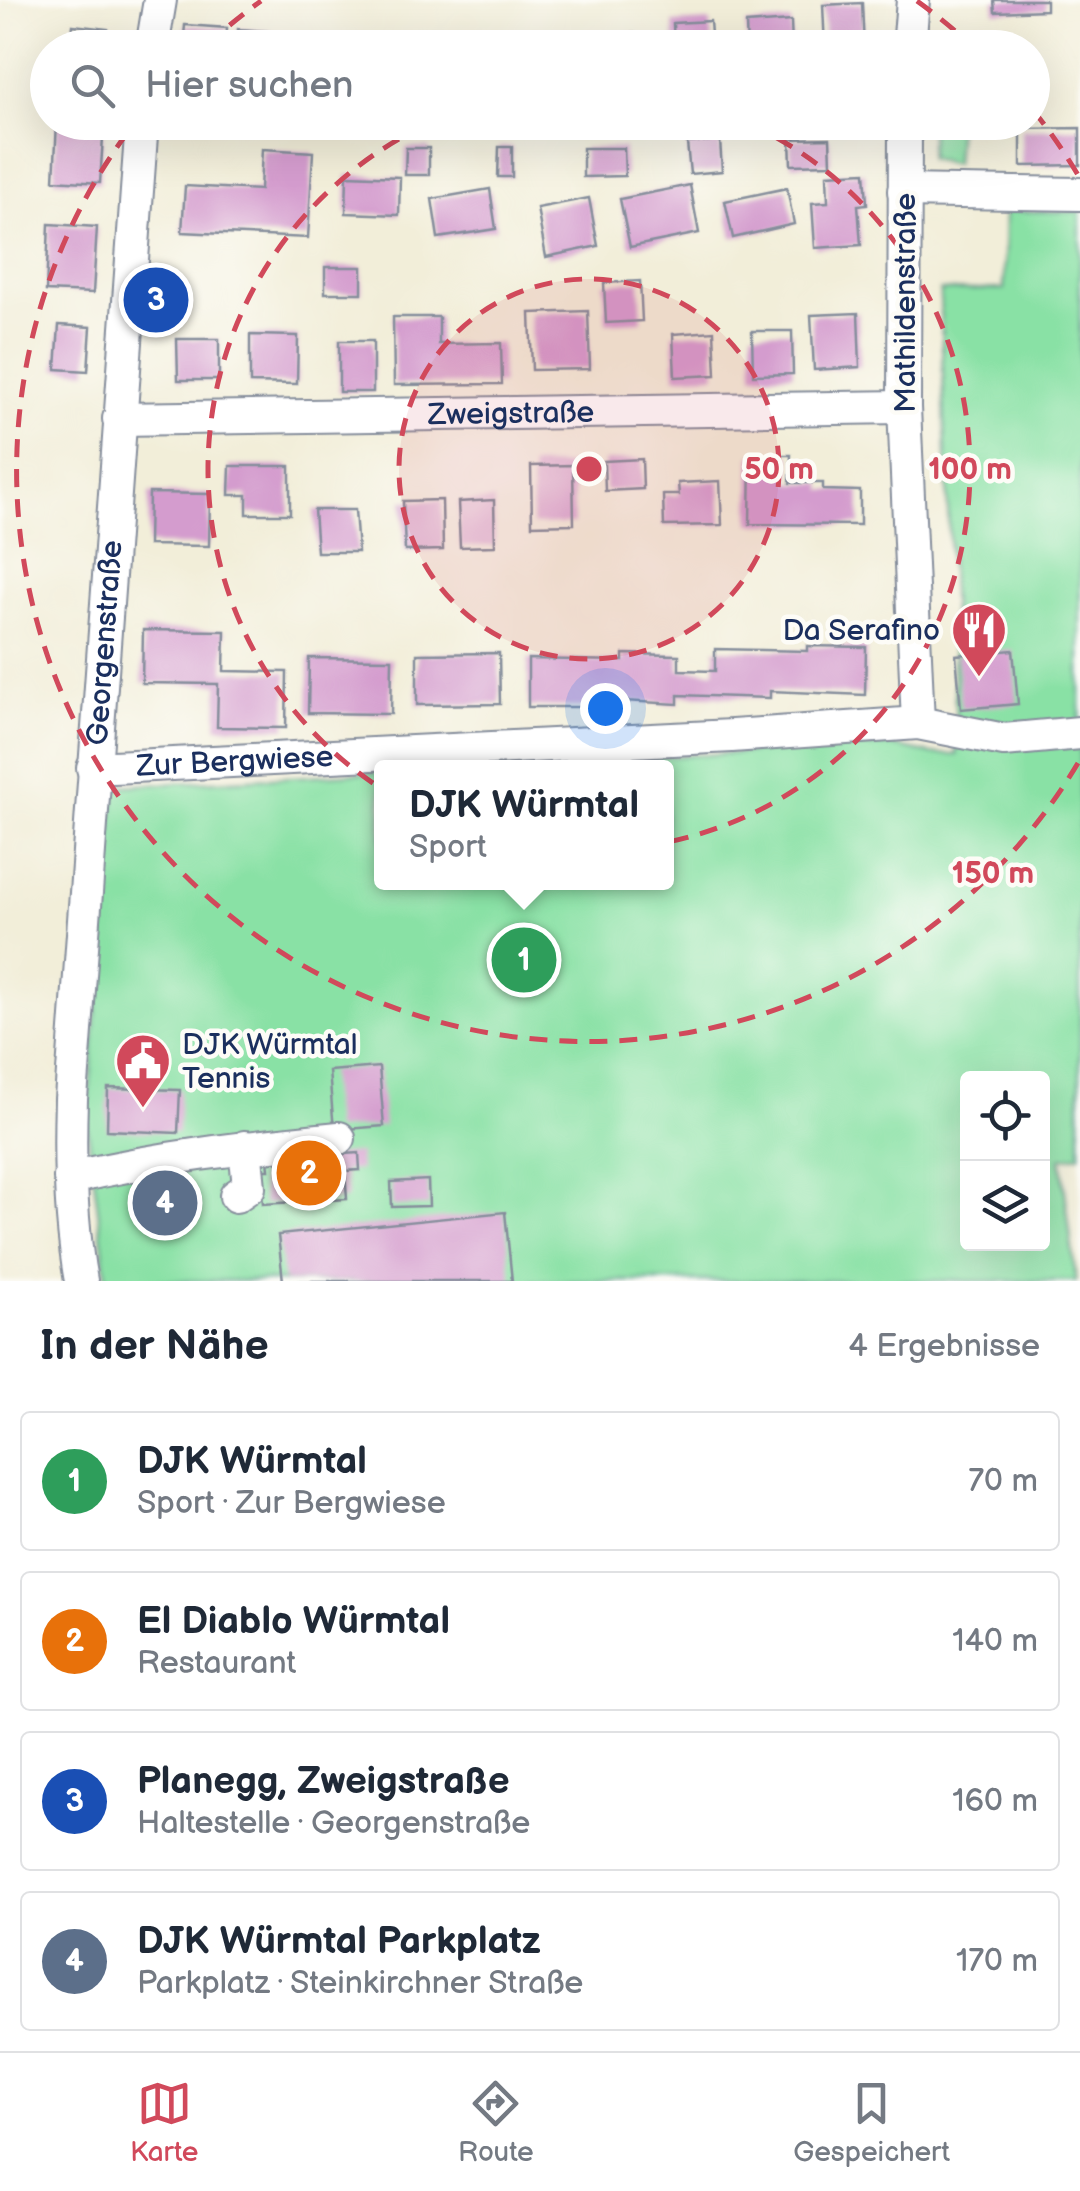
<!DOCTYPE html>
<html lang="de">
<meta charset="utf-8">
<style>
body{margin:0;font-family:"Balsamiq Sans",sans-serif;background:#f6f6f7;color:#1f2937}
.controls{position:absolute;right:30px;bottom:30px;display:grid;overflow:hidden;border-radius:10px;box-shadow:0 10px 40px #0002}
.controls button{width:90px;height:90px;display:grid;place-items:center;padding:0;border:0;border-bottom:2px solid #e0e1e3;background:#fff;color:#1f2937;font:50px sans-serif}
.you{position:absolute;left:605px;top:708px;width:35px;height:35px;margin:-25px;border:8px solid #fff;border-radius:50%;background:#1a73e8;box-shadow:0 0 0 15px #1a73e833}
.badge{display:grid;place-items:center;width:65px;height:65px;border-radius:50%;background:#d1495b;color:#fff;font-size:32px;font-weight:700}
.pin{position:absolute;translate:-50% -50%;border:5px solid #fff;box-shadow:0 2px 10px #0006}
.popup{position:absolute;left:374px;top:760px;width:300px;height:130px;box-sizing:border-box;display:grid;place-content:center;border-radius:10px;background:#fff;filter:drop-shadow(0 2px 8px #0005);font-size:32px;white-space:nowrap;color:#747a83}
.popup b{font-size:38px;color:#1f2937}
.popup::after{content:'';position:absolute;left:50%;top:100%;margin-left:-20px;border:20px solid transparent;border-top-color:#fff}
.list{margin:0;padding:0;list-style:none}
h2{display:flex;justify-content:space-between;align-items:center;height:130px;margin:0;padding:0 40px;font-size:42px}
h2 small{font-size:32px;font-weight:400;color:#747a83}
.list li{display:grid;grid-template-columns:65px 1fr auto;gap:30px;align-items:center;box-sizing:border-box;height:140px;margin:0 20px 20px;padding:0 20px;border:2px solid #e0e1e3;border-radius:10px}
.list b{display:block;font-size:38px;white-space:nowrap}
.list p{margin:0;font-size:32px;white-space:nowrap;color:#747a83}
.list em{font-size:32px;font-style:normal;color:#747a83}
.icon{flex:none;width:55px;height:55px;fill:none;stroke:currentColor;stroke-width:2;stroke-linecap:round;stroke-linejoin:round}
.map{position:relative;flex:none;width:1080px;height:1281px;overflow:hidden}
.search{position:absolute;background:#fff;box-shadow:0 10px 40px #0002;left:30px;right:30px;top:30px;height:110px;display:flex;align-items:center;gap:25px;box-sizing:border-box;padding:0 35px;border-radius:55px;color:#747a83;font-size:38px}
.sheet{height:770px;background:#fff}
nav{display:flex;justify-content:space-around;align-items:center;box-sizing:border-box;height:140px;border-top:2px solid #e0e1e3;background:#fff;font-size:28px;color:#747a83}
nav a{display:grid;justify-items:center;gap:5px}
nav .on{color:#d1495b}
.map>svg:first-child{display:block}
</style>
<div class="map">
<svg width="1080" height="1281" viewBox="0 0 1080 1281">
<rect width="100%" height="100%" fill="#fdfcf7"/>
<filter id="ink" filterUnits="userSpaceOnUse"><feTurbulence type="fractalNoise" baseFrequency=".01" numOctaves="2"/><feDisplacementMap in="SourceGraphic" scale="20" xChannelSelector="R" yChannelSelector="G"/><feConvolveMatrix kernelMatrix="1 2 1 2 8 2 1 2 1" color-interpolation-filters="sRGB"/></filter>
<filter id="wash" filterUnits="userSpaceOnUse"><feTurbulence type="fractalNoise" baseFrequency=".0048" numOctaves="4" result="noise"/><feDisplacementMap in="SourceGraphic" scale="40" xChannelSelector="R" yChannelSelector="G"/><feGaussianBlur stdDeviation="2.25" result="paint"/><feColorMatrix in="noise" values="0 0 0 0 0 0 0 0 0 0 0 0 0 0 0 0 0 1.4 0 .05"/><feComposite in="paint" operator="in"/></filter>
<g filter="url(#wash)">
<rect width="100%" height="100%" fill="#f2eed9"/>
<g fill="#89e1a5" stroke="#528882" stroke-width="2.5" fill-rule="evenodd">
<polygon points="990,30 990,47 937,47 938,31"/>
<polygon points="932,123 958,123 955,164 929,158"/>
<path d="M1005,211l75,1v943l-19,3 15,123h-969l-20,-157 27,-327 5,-11 262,-14 1,110h284v-114l-197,-1 420,-22 43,9 25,1 -17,-464 64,-2zM968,1078h74v166h-74z"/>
</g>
<g id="blocks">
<g fill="#d49cce">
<polygon points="994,0 1046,0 1046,10 995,12"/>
<polygon points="862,3 864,48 825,48 823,5"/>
<polygon points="710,21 712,48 674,48 673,23"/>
<polygon points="791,21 792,48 747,48 746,24"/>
<polygon points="73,25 108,29 106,48 70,48"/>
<polygon points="185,25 227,28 226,48 183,48"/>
<polygon points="238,29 279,32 278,48 237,48"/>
<polygon points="528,31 561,32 561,48 528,48"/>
<polygon points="634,33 635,48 593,48 593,34"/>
<polygon points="444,36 475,37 475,48 444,48"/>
<polygon points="57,122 104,122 100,183 54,180"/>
<polygon points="1080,128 1080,165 1021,166 1021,129"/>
<polygon points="830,138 831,164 791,165 790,139"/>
<polygon points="720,140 722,171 690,174 687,143"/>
<polygon points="499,147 512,147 512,177 498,177"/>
<polygon points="406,148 429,148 429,175 405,175"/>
<polygon points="583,148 624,148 625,176 583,177"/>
<polygon points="262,149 313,152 308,238 182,232 185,186 260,190"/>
<polygon points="865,172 867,204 858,205 861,245 815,248 812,203 828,202 827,174"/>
<polygon points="347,175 400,177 399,215 346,213"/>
<polygon points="690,185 699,233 630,247 620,199"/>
<polygon points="787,188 794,224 733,238 725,201"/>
<polygon points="490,189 496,229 438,238 432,199"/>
<polygon points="589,198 598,246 546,257 537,208"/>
<polygon points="49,224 97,227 93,293 46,291"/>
<rect x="325" y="267" width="37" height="26"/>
<polygon points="640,281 642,321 606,323 604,283"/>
<polygon points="588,311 590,369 532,370 530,313"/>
<polygon points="858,313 860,367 814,370 811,315"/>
<polygon points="393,317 439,317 439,344 501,343 502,384 394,385"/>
<polygon points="59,325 91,327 88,371 56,369"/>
<polygon points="714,331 716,375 675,377 673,334"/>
<polygon points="752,331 792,331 793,374 753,375"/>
<polygon points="250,335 298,336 297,384 250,383"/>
<polygon points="177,339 219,339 219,380 178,380"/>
<rect x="339" y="341" width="34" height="51"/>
<polygon points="751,455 791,455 790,483 823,483 823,490 860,491 860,525 750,524"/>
<polygon points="642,459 643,489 605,491 604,461"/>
<polygon points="573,465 574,524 532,525 531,466"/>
<polygon points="230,466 290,466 290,514 247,514 247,495 229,495"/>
<polygon points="720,481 722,525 664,526 663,495 679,495 678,483"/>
<polygon points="149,493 210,494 209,546 148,545"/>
<polygon points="442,500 443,550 405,551 403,501"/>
<polygon points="494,500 495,546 460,547 458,502"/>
<polygon points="314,510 355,510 358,552 317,552"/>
<polygon points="143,630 225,631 224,671 287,672 286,728 217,727 218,684 142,683"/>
<polygon points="807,646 866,647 865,695 770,691 770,698 678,695 678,704 586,699 585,707 528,707 528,659 623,661 623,654 679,655 679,670 715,671 715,649 807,651"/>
<polygon points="1013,650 1018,704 961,709 956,655"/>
<polygon points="499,653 500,704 417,705 417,654"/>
<polygon points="309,658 392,659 391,714 308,713"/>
<polygon points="379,1067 384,1126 334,1130 329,1071"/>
<polygon points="108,1088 180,1090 178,1133 107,1130"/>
<polygon points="359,1153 360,1170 345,1171 347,1199 263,1204 260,1170 269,1170 268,1159"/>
<polygon points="428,1180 429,1206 392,1207 391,1182"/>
<polygon points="505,1212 512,1281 283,1281 278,1235"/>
</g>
</g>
</g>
<g filter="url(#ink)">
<use href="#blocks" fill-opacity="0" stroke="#868e9c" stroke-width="2.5"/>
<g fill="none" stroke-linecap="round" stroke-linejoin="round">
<g stroke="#868e9c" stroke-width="36">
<g id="minor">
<polyline points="152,48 160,0"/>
<polyline points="909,48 913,0"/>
<polyline points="905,122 904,407 918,723"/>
<polyline points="904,191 1080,194"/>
<path id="s1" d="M119,419l785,-12"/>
<path id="s2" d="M93,768l639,-32 186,-13 86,17 76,-7"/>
<path d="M70,1178c89,-21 178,-31 269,-40"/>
<polyline points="236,1196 249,1187 245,1147"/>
<path id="s3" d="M81,1281c-11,-60 -12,-121 -10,-182l71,-977"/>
</g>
</g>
<use href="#minor" stroke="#fff" stroke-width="32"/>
</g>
</g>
<circle cx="589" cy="469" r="190" fill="#d1495b" fill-opacity=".12"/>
<g fill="none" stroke="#d1495b" stroke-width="5" stroke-dasharray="18 12">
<circle cx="589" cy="469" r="190"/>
<path d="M750 124A381 381 0 1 1 428 124"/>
<path d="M1078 763A571 571 0 1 1 133 125M207 45A571 571 0 0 1 261 1M917 1A571 571 0 0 1 971 45M1033 110A571 571 0 0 1 1078 175"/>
</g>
<defs>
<g id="restaurant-pin" transform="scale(2.875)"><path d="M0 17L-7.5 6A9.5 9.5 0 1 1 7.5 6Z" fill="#d1495b" stroke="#fdfcf7"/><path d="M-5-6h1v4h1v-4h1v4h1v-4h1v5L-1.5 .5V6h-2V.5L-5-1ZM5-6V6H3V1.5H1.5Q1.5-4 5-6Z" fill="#fff"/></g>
<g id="civic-pin" transform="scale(2.875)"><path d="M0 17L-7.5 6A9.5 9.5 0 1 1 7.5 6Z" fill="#d1495b" stroke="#fdfcf7"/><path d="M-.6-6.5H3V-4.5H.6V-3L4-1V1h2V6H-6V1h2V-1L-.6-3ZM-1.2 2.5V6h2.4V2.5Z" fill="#fff"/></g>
</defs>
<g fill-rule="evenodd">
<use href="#restaurant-pin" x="979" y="630"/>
<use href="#civic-pin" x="143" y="1061"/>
</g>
<g text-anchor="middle" stroke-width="9" stroke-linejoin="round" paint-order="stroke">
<g font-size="30" fill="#1b2f5e" stroke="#fdfcf7">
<text transform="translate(905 303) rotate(-90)" y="10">Mathildenstraße</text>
<text dy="10" stroke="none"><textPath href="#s1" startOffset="392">Zweigstraße</textPath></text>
<text dy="10" stroke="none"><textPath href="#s3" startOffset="640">Georgenstraße</textPath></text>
<text dy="10" stroke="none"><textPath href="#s2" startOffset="142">Zur Bergwiese</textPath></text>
</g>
<g font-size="30" fill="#1b2f5e" stroke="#fdfcf7" text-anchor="end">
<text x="940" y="640">Da Serafino</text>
<text x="182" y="1054" text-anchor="start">DJK Würmtal<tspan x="182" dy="34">Tennis</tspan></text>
</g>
</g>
<circle cx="589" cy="469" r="15" fill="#d1495b" stroke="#fdfcf7" stroke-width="5"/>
<g font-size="30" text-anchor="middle" font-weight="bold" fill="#d1495b" stroke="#fdfcf7" stroke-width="9" stroke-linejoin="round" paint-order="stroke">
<text x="779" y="479">50 m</text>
<text x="970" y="479">100 m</text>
<text x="993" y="883">150 m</text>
</g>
</svg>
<div class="controls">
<button><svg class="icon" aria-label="locate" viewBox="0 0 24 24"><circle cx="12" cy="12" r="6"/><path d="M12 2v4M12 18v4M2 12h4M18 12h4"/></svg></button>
<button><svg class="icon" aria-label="layers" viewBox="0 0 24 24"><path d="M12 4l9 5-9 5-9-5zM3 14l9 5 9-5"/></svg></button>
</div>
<div class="you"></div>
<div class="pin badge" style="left:524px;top:960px;background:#2e9e5b">1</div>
<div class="popup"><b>DJK Würmtal</b>Sport</div>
<div class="pin badge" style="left:309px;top:1173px;background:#e8710a">2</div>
<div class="pin badge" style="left:156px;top:300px;background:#1a4fb4">3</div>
<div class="pin badge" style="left:165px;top:1203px;background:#5c6f8a">4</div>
<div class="search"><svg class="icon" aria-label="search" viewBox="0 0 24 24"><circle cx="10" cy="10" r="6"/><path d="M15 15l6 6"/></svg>Hier suchen</div>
</div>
<section class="sheet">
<h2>In der Nähe<small>4 Ergebnisse</small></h2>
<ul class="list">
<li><span class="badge" style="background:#2e9e5b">1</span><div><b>DJK Würmtal</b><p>Sport · Zur Bergwiese</p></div><em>70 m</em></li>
<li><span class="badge" style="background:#e8710a">2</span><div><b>El Diablo Würmtal</b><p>Restaurant</p></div><em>140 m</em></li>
<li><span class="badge" style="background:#1a4fb4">3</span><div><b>Planegg, Zweigstraße</b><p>Haltestelle · Georgenstraße</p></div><em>160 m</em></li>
<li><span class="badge" style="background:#5c6f8a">4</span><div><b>DJK Würmtal Parkplatz</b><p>Parkplatz · Steinkirchner Straße</p></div><em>170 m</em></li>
</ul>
</section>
<nav>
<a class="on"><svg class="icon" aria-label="map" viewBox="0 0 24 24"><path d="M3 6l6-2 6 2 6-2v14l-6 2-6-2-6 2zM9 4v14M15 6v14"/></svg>Karte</a>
<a><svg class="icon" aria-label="directions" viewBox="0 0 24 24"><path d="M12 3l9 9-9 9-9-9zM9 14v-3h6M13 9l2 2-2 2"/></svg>Route</a>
<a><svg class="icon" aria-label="saved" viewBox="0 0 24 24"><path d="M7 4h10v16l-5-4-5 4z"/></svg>Gespeichert</a>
</nav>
